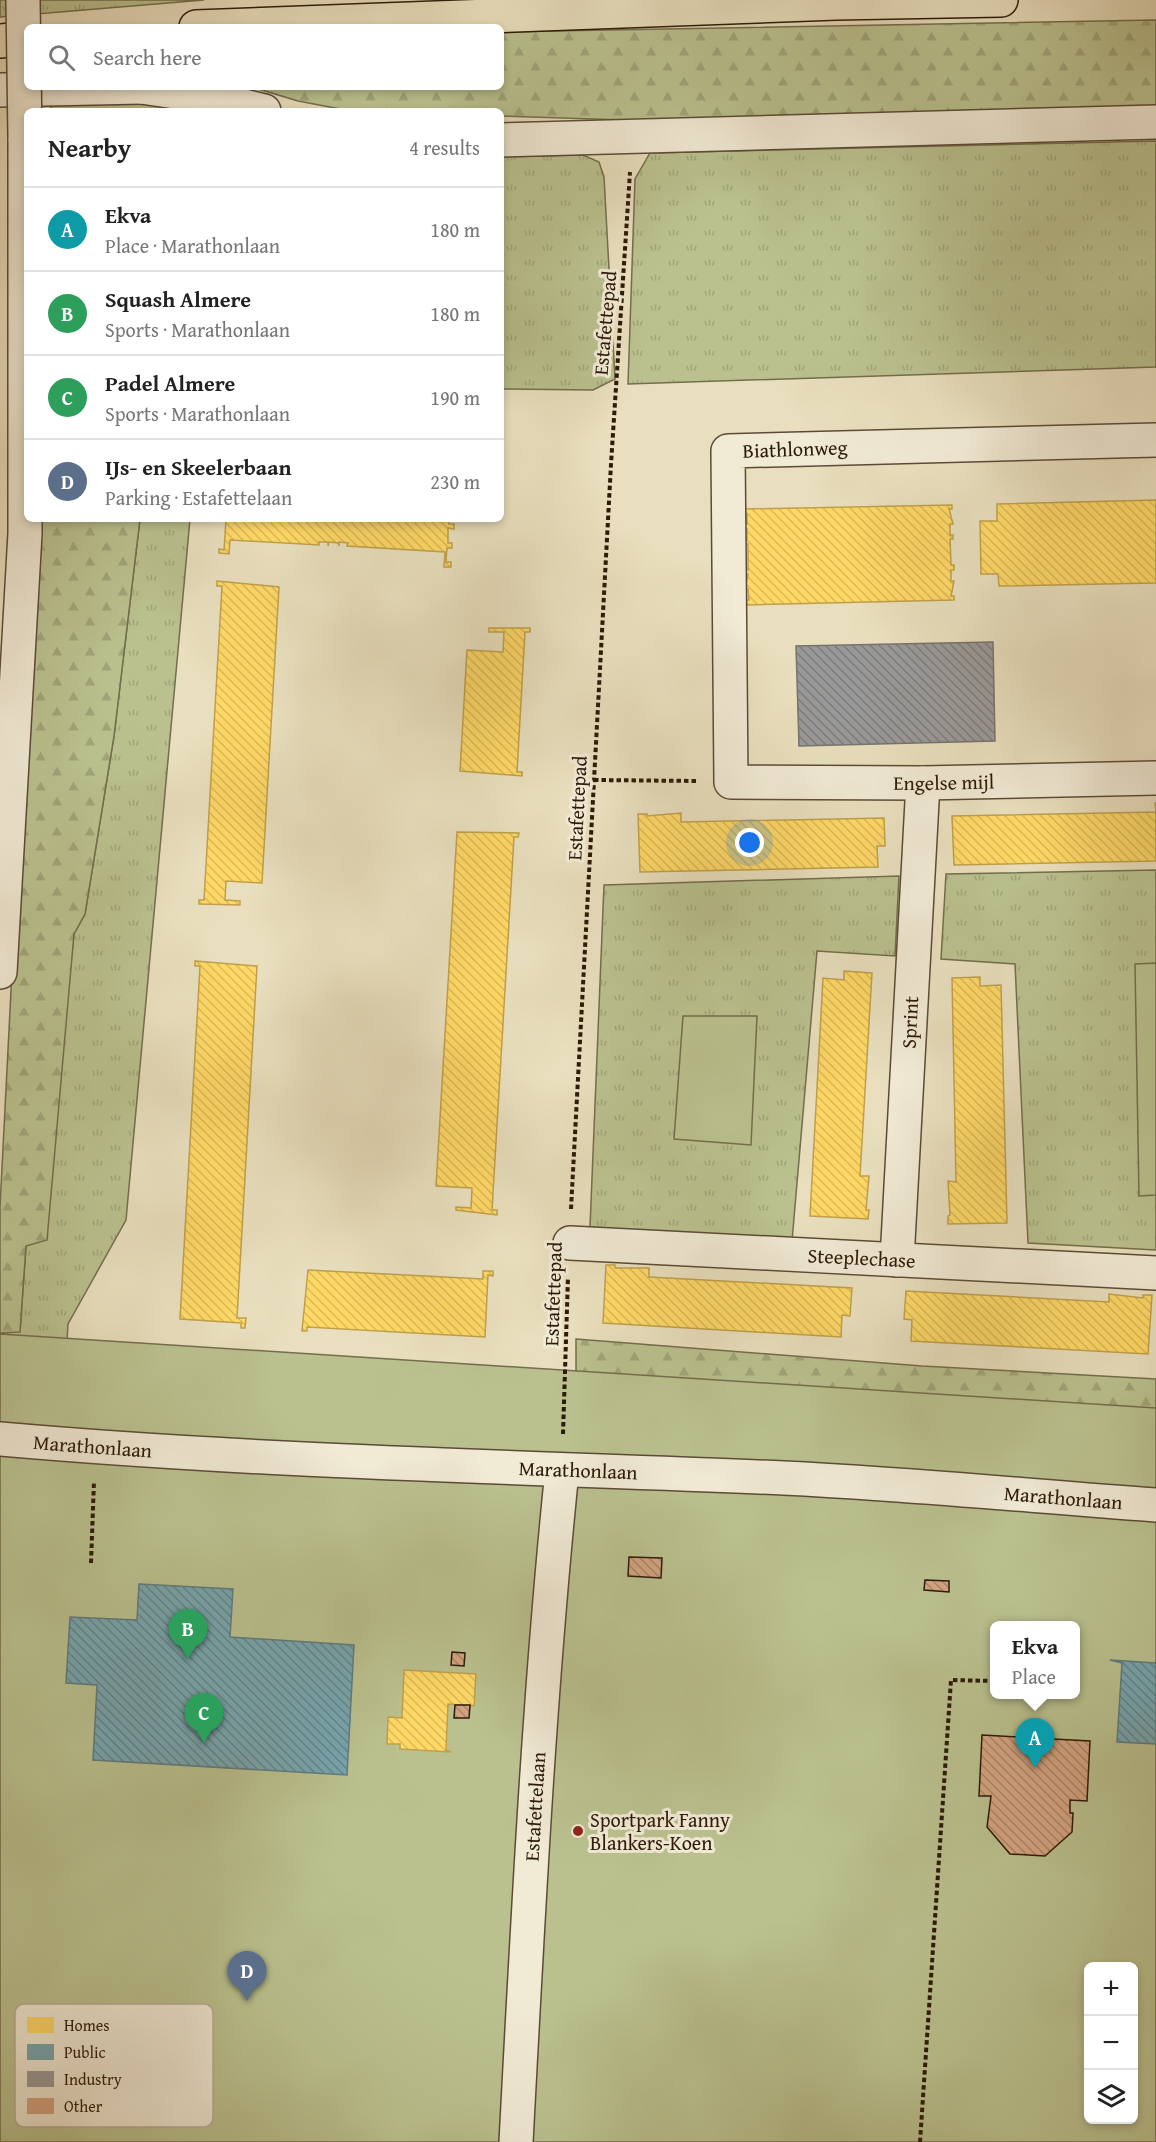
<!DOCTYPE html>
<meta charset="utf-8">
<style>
body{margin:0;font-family:"Gentium Book Plus",serif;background:#f6f6f6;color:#222}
.controls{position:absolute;right:18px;bottom:18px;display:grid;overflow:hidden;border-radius:9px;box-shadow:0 3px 9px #0003}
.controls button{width:54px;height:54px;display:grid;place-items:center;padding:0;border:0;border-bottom:2px solid #e0e0e0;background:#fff;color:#222;font:30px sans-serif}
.you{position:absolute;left:750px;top:843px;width:21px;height:21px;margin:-15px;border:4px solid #fff;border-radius:50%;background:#1a73e8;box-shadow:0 0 0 9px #1a73e833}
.badge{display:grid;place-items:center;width:39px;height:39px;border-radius:50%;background:#8f2418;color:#fff;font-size:20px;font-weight:700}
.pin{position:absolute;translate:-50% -50px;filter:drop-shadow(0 2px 3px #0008)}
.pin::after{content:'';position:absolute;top:32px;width:21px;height:18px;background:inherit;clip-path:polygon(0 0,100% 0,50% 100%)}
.popup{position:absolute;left:990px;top:1621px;width:90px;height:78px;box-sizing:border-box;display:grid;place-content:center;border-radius:9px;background:#fff;filter:drop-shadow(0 2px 4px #0005);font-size:20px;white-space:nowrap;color:#767676}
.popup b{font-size:22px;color:#222}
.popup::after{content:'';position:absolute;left:50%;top:100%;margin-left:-12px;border:12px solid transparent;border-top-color:#fff}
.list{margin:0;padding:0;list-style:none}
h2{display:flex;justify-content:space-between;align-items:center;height:78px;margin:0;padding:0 24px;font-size:26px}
h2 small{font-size:20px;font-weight:400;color:#767676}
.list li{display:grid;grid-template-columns:39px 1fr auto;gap:18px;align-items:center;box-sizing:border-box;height:84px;padding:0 24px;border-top:2px solid #e0e0e0}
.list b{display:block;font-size:22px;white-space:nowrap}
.list p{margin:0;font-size:20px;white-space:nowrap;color:#767676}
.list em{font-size:20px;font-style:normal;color:#767676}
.icon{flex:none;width:33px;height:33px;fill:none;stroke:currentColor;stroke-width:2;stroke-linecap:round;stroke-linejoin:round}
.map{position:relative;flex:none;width:1156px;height:2142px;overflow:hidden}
.search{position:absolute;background:#fff;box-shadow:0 3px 9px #0003;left:24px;top:24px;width:480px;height:66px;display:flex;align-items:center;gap:15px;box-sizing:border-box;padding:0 21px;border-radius:9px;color:#767676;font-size:22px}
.panel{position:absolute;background:#fff;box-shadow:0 3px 9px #0003;left:24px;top:108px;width:480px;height:414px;border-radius:9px}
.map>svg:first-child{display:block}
</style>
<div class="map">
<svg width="1156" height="2142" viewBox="0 0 1156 2142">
<defs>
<pattern id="grass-tufts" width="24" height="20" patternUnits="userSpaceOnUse" patternTransform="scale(1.5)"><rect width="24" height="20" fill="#bac18f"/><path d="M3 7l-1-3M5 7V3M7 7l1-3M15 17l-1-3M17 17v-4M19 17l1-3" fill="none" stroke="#a0a57a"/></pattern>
<pattern id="forest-firs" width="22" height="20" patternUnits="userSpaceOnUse" patternTransform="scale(1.5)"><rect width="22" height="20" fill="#bac18f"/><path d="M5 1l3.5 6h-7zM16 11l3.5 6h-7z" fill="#a0a57a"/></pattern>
<pattern id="homes-back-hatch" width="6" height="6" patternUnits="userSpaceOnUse" patternTransform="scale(1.5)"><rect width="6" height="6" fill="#ffd966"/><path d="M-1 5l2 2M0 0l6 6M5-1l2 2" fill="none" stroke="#dbba57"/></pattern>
<pattern id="public-back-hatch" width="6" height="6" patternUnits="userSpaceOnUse" patternTransform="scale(1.5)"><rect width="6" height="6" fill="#76a5af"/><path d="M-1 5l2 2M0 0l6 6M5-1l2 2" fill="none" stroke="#61868c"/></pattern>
<pattern id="industry-back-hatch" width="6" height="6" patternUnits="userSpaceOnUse" patternTransform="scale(1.5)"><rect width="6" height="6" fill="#999"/><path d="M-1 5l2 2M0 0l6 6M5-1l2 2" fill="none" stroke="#7d7c7b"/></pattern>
<pattern id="building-back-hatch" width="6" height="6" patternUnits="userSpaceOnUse" patternTransform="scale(1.5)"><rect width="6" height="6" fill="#d4a482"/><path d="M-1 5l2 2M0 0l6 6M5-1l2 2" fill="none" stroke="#ac8568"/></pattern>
</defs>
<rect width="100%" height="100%" fill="#e9dfbe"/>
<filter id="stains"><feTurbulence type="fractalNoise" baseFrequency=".00333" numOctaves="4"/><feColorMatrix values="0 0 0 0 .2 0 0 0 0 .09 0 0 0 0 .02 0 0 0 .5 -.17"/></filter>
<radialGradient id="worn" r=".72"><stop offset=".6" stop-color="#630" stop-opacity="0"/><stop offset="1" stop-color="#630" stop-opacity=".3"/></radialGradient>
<g fill="url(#grass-tufts)" stroke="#736e4c" stroke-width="1.5">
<polygon points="0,0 204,0 0,17"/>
<polygon points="140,95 220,111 51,111 51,98"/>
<polygon points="1156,141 1156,367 628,384 635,179 650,153"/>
<polygon points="583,155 599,162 604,177 615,379 593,390 501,389 501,157"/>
<polygon points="140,519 190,519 126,1220 68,1324 63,1410 0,1407 0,1333 20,1331 26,1246 66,1010 74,934 85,914 114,736"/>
<polygon points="1156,870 1156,1250 1028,1243 1015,964 941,959 946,874"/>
<polygon points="899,876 895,956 817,951 792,1241 590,1227 604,885"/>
</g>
<g fill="url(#forest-firs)" stroke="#736e4c" stroke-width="1.5">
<polygon points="1156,20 1156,110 687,122 501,116 501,111 351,111 298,101 252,87 501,87 501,32"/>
<polygon points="35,519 140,519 114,736 85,914 74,934 47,1240 26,1246 20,1332 0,1333 0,1207"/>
<polygon points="576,1339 922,1366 1156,1379 1156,1447 576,1411"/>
</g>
<g fill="#bac18f" stroke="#736e4c" stroke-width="1.5" fill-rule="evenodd">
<polygon points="1156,963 1156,1195 1139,1196 1135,964"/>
<polygon points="683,1016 757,1016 751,1145 674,1139"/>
<path d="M0,1334l1156,74v734h-1156zM994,1626h82v68h-82zM1088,1966h46v154h-46z"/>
</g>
<g fill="url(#homes-back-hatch)" stroke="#c0a04a" stroke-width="1.5">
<polygon points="1156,500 1156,583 999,586 998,574 981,574 980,521 997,521 997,504"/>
<polygon points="952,505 952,509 949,509 953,524 950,524 950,535 953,535 953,539 950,539 951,565 954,565 954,570 951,570 951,581 954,581 951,596 954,596 954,600 746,605 746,600 749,600 748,589 745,589 748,574 745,574 745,570 748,570 748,544 745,544 745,540 747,540 747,529 744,529 744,524 747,524 747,514 744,514 744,509"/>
<polygon points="226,519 449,519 449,524 454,524 454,529 448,528 448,543 452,543 452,548 447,548 446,562 451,562 451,567 444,567 445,552 347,546 348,543 339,542 339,546 338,543 329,542 328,546 328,542 319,542 319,545 230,540 229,554 219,553 219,549 224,550"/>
<polygon points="217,581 279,587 262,883 226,881 225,900 240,901 240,905 199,904 199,900 204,900 222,586 217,586"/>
<polygon points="489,628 530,628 530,632 525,632 517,772 522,772 522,776 460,771 467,650 503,652 504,632 489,632"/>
<polygon points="1155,803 1156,803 1156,861 954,865 952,816 1156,812"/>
<polygon points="681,813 681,822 884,818 885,846 877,846 878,867 640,872 638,814 647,814 647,816"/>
<polygon points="457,832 519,833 518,837 514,837 492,1210 497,1210 497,1215 456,1210 456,1207 471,1208 472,1188 436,1186"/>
<polygon points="195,961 257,966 237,1318 246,1318 245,1328 241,1328 241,1323 180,1319 200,966 195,966"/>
<polygon points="844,971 872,973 860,1176 869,1176 866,1210 869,1210 868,1219 810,1216 823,978 844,980"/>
<polygon points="980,977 980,986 1001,985 1007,1223 948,1224 948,1216 950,1215 948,1181 956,1182 952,978"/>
<polygon points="606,1265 615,1265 615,1268 649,1268 649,1277 852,1288 850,1316 842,1315 841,1337 603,1323"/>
<polygon points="308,1270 483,1279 483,1271 493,1271 493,1276 488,1275 485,1337 307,1327 307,1331 302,1331"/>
<polygon points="906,1291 1109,1302 1109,1294 1143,1298 1143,1295 1152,1295 1148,1354 911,1341 912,1320 904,1319"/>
<polygon points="404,1670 476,1674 474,1706 448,1704 446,1750 451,1752 400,1749 400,1744 387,1744 388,1717 402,1718"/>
</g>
<g fill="url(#public-back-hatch)" stroke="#607b7d" stroke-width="1.5">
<polygon points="139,1584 233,1589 230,1637 354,1645 347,1775 93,1760 97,1685 66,1683 70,1617 137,1620"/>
<polygon points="1110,1660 1156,1663 1156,1744 1117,1742 1122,1663"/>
</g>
<polygon fill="url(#industry-back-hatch)" stroke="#78736e" stroke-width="1.5" points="993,642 995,741 799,746 796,646"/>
<g fill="url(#building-back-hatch)" stroke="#2c1a08" stroke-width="1.5">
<polygon points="629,1557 662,1558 661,1578 628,1576"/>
<polygon points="925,1580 949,1581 949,1592 924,1590"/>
<polygon points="452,1652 465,1653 464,1666 451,1665"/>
<polygon points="455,1705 470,1705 469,1718 454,1718"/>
<polygon points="982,1735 1090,1741 1087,1801 1070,1800 1070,1813 1073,1813 1072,1832 1045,1856 1010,1854 987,1827 991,1796 979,1796"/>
</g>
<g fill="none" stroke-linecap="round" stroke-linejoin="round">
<g stroke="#5b4b36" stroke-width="36">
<g id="minor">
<polyline points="141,87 209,97 264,111"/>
<polyline points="0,90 141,87"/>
<polyline points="501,140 1156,122"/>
<path id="s1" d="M1156,440l-428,11 3,331 192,1 233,-5"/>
<polyline points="0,972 25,533 25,138"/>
<path id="s2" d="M570,1243l586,30"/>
<path id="s3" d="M897,1260l26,-477"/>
<path id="s4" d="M0,1439c261,23 523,28 784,39 124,6 248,18 372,27"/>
<path id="s5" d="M516,2142c12,-224 23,-448 46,-671"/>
</g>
</g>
<g stroke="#2c1a08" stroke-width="36">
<g id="highway">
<polyline points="196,27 836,3 1001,0"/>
<polyline points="0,41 27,38"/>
</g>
</g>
<g stroke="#2c1a08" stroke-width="4" stroke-dasharray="4.5 3" stroke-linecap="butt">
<polyline points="594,780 697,781"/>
<polyline points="571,1209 611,464 630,172"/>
<polyline points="563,1434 568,1277"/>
<polyline points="91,1563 94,1481"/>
<polyline points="920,2142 951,1680 993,1681"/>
</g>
<use href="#minor" stroke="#f1ead5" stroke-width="33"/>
<use href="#highway" stroke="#e9dfbe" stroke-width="33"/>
<g stroke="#5b4b36" stroke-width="36" stroke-linecap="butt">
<polyline id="minor-bridge" points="23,0 25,138"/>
</g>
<use href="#minor-bridge" stroke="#f1ead5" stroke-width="33"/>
</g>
<circle fill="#8f2418" stroke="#f1ead5" stroke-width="2" cx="578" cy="1831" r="6"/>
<g text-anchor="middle" stroke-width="6" stroke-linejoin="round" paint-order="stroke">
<g font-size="20" fill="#2c1a08" stroke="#f1ead5">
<text transform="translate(605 323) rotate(-85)" y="7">Estafettepad</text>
<text transform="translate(795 449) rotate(-2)" y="7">Biathlonweg</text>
<text dy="7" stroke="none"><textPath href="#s1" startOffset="972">Engelse mijl</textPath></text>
<text transform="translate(577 808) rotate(-87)" y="7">Estafettepad</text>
<text dy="7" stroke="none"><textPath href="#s3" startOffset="238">Sprint</textPath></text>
<text dy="7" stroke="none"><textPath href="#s2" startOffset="292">Steeplechase</textPath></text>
<text transform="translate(553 1294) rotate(-88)" y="7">Estafettepad</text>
<text dy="7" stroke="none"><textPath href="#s4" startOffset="93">Marathonlaan</textPath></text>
<text dy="7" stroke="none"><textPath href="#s4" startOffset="579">Marathonlaan</textPath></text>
<text dy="7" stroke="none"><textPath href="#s4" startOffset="1065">Marathonlaan</textPath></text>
<text dy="7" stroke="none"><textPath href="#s5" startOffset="336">Estafettelaan</textPath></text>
</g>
<g font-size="20" fill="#2c1a08" stroke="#f1ead5" text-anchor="start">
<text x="590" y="1827">Sportpark Fanny<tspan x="590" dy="23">Blankers-Koen</tspan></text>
</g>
</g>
<rect x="15" y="2004" width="198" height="123" rx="9" fill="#f1ead5" stroke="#b6ac98" stroke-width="1.5"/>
<rect x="27" y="2017" width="27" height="16" fill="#ffd966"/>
<rect x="27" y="2044" width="27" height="16" fill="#76a5af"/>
<rect x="27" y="2071" width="27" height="16" fill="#999"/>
<rect x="27" y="2098" width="27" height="16" fill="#d4a482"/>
<g font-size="16" fill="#2c1a08">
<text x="64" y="2031">Homes</text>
<text x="64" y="2058">Public</text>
<text x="64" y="2085">Industry</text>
<text x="64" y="2112">Other</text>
</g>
<rect width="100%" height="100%" filter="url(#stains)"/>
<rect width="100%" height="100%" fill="url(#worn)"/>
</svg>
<div class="controls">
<button>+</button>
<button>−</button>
<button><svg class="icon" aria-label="layers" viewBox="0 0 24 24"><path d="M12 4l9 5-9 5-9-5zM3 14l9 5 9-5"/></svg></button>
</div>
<div class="you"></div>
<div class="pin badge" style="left:1035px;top:1768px;background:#0f9aa8">A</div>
<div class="popup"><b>Ekva</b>Place</div>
<div class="pin badge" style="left:188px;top:1659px;background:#2e9e5b">B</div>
<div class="pin badge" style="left:204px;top:1743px;background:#2e9e5b">C</div>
<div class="pin badge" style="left:247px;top:2001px;background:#5c6f8a">D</div>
<div class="search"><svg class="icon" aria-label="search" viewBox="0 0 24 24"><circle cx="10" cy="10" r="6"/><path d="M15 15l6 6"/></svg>Search here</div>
<section class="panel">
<h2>Nearby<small>4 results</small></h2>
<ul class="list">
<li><span class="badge" style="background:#0f9aa8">A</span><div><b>Ekva</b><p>Place · Marathonlaan</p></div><em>180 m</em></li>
<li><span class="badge" style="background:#2e9e5b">B</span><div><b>Squash Almere</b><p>Sports · Marathonlaan</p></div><em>180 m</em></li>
<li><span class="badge" style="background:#2e9e5b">C</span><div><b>Padel Almere</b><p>Sports · Marathonlaan</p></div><em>190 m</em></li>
<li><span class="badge" style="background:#5c6f8a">D</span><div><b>IJs- en Skeelerbaan</b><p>Parking · Estafettelaan</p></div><em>230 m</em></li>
</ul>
</section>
</div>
